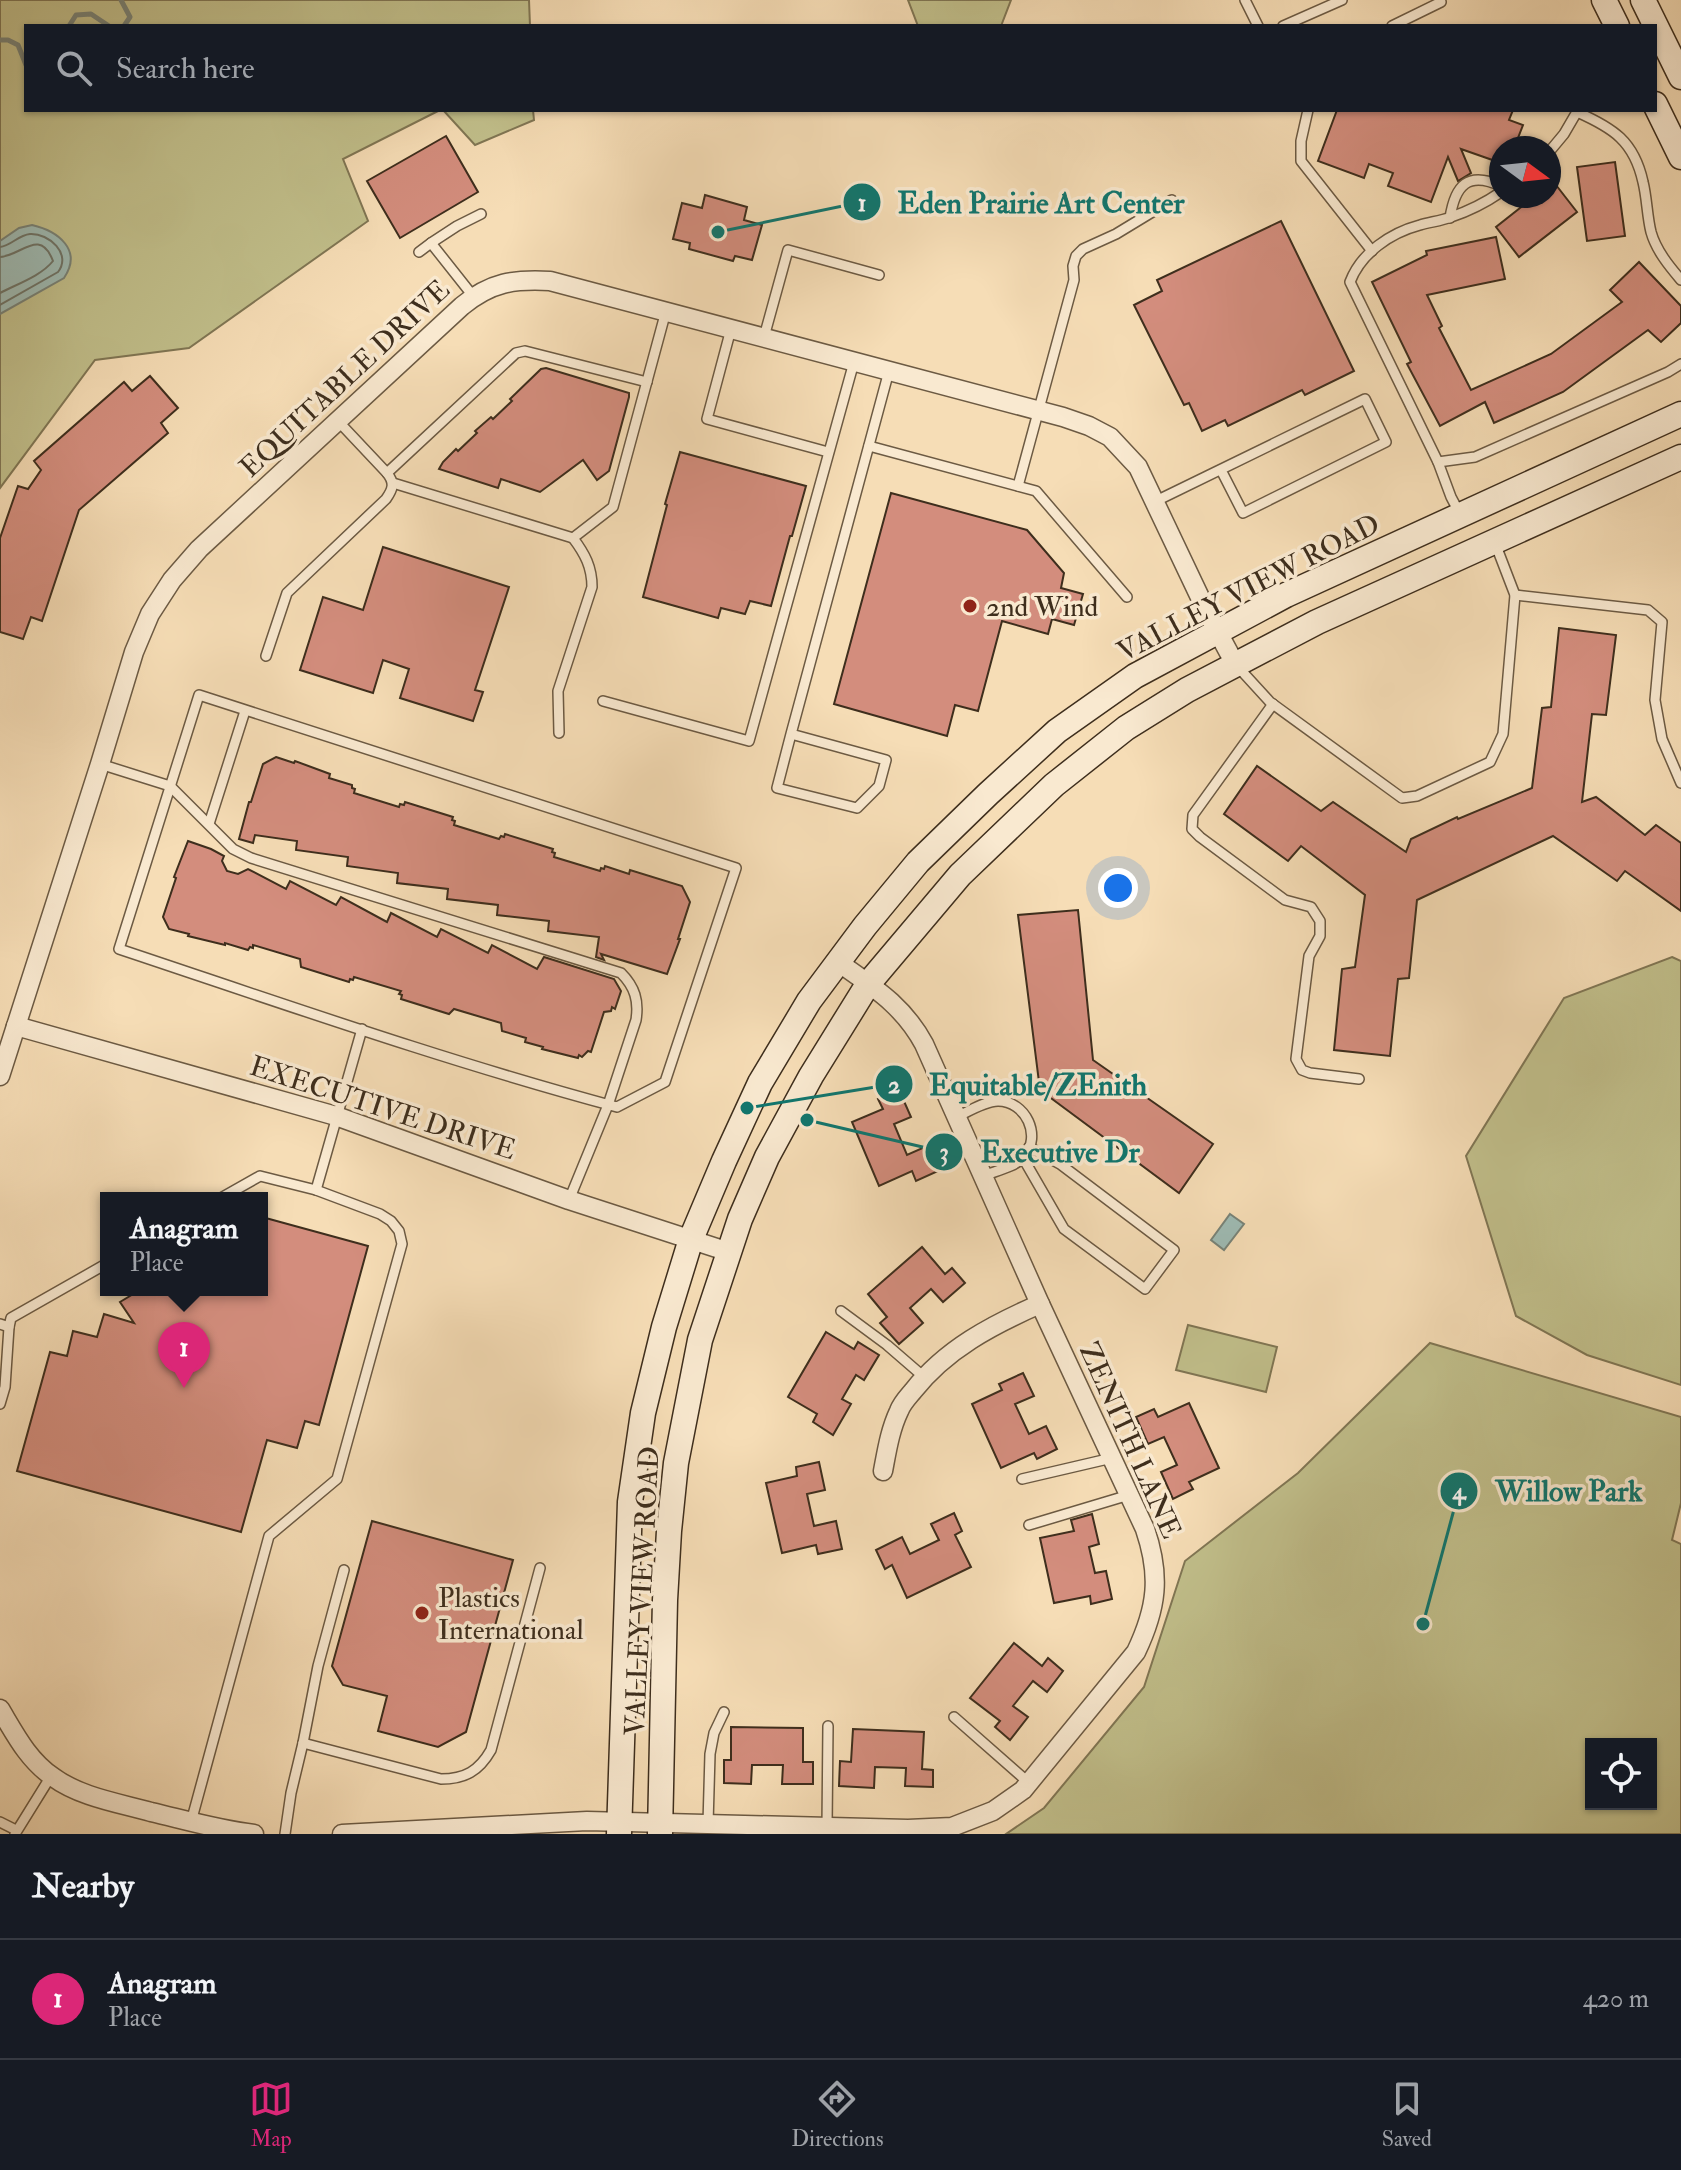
<!DOCTYPE html>
<style>
body{margin:0;font-family:"IM FELL Double Pica",serif;background:#20242c;color:#f1f3f6}
.controls{position:absolute;right:24px;bottom:24px;display:grid;overflow:hidden;border-radius:0px;box-shadow:0 2px 6px #0004}
.controls button{width:72px;height:72px;display:grid;place-items:center;padding:0;border:0;border-bottom:2px solid #363941;background:#171b24;color:#f1f3f6;font:40px sans-serif}
.compass{position:absolute;left:1489px;top:136px;width:72px;height:72px;border-radius:50%;background:#171b24;box-shadow:0 2px 6px #0004;rotate:105deg}
.you{position:absolute;left:1118px;top:888px;width:28px;height:28px;margin:-20px;border:6px solid #fff;border-radius:50%;background:#1a73e8;box-shadow:0 0 0 12px #1a73e833}
.badge{display:grid;place-items:center;width:52px;height:52px;border-radius:50%;background:#db2777;color:#fff;font-size:26px;font-weight:700}
.pin{position:absolute;translate:-50% -66px;filter:drop-shadow(0 2px 4px #0008)}
.pin::after{content:'';position:absolute;top:42px;width:28px;height:24px;background:inherit;clip-path:polygon(0 0,100% 0,50% 100%)}
.popup{position:absolute;left:100px;top:1192px;width:168px;height:104px;box-sizing:border-box;display:grid;place-content:center;border-radius:0px;background:#171b24;filter:drop-shadow(0 2px 6px #0005);font-size:26px;white-space:nowrap;color:#9ea1a6}
.popup b{font-size:30px;color:#f1f3f6}
.popup::after{content:'';position:absolute;left:50%;top:100%;margin-left:-16px;border:16px solid transparent;border-top-color:#171b24}
.list{margin:0;padding:0;list-style:none}
h2{display:flex;justify-content:space-between;align-items:center;height:104px;margin:0;padding:0 32px;font-size:34px}
h2 small{font-size:26px;font-weight:400;color:#9ea1a6}
.list li{display:grid;grid-template-columns:52px 1fr auto;gap:24px;align-items:center;box-sizing:border-box;height:120px;padding:0 32px;border-top:2px solid #363941}
.list b{display:block;font-size:30px;white-space:nowrap}
.list p{margin:0;font-size:26px;white-space:nowrap;color:#9ea1a6}
.list em{font-size:26px;font-style:normal;color:#9ea1a6}
.icon{flex:none;width:44px;height:44px;fill:none;stroke:currentColor;stroke-width:2;stroke-linecap:round;stroke-linejoin:round}
.map{position:relative;flex:none;width:1681px;height:1834px;overflow:hidden}
.search{position:absolute;background:#171b24;box-shadow:0 2px 6px #0004;left:24px;right:24px;top:24px;height:88px;display:flex;align-items:center;gap:20px;box-sizing:border-box;padding:0 28px;border-radius:0px;color:#9ea1a6;font-size:30px}
.sheet{height:224px;background:#171b24}
nav{display:flex;justify-content:space-around;align-items:center;box-sizing:border-box;height:112px;border-top:2px solid #363941;background:#171b24;font-size:22px;color:#9ea1a6}
nav a{display:grid;justify-items:center;gap:4px}
nav .on{color:#db2777}
.map>svg:first-child{display:block}
</style>
<div class="map">
<svg width="1681" height="1834" viewBox="0 0 1681 1834">
<rect width="100%" height="100%" fill="#f6ddb6"/>
<filter id="stains"><feTurbulence type="fractalNoise" baseFrequency=".0025" numOctaves="4"/><feColorMatrix values="0 0 0 0 .2 0 0 0 0 .09 0 0 0 0 .02 0 0 0 .5 -.17"/></filter>
<radialGradient id="worn" r=".72"><stop offset=".6" stop-color="#630" stop-opacity="0"/><stop offset="1" stop-color="#630" stop-opacity=".3"/></radialGradient>
<g fill="#c1bf8b" stroke="#807654" stroke-width="2" fill-rule="evenodd">
<polygon points="0,0 529,0 530,26 26,26 26,110 440,110 343,159 368,221 189,348 95,360 0,488"/>
<polygon points="908,0 1011,0 1001,26 918,26"/>
<polygon points="443,110 533,110 534,120 475,145"/>
<polygon points="1672,957 1681,961 1681,1385 1587,1355 1516,1316 1466,1156 1564,998"/>
<polygon points="1188,1325 1277,1347 1266,1392 1176,1370"/>
<path d="M1430,1343l251,74v86l-9,37 9,4v290h-675l38,-26 100,-121 41,-126 113,-88zM1591,1744h60v60h-60z"/>
</g>
<g fill="#9ebbb4" stroke="#788378" stroke-width="2">
<path d="M32,225c26,6 51,25 32,53l-64,36v-73l19,-13z"/>
<polygon points="1230,1214 1244,1224 1224,1250 1211,1240"/>
</g>
<g fill="none" stroke-linecap="round" stroke-linejoin="round">
<g stroke="#6e7468" stroke-width="2">
<path d="M0,247c11,-1 18,-12 30,-13 19,-1 42,20 28,38l-58,33"/>
<path d="M0,257c21,-1 40,-30 53,4 -12,15 -36,23 -53,32"/>
</g>
<g stroke="#788378" stroke-width="5">
<polyline points="121,0 130,17 124,26"/>
<polyline points="69,26 76,15 91,14 109,26"/>
<polyline points="0,40 8,40 18,45 26,65"/>
</g>
</g>
<g fill="#d38d7d" stroke="#3e2e1d" stroke-width="2">
<polygon points="1337,110 1513,110 1509,120 1523,125 1514,148 1501,148 1501,163 1461,149 1471,173 1458,181 1448,157 1431,202 1388,186 1393,173 1369,164 1364,178 1318,161"/>
<polygon points="446,136 478,192 400,238 367,181"/>
<polygon points="1615,162 1625,236 1587,241 1577,167"/>
<polygon points="1549,176 1577,212 1519,257 1496,227 1535,196 1549,196"/>
<polygon points="705,195 747,207 744,220 762,225 752,260 735,256 733,261 689,249 690,243 673,239 682,203 702,208"/>
<polygon points="1281,221 1354,371 1305,395 1302,390 1228,426 1225,420 1202,431 1189,403 1184,405 1134,305 1162,291 1157,280"/>
<polygon points="1496,237 1505,279 1427,295 1442,326 1439,328 1471,390 1551,354 1622,302 1610,290 1639,262 1681,306 1681,323 1661,342 1648,330 1563,392 1494,423 1485,402 1440,426 1407,364 1411,362 1372,282 1427,255 1426,251"/>
<polygon points="546,368 629,393 629,397 609,471 597,480 583,460 540,492 501,479 498,488 439,469 443,462 456,449 458,451 477,433 475,431 491,417 493,419 512,401 510,399 541,369"/>
<polygon points="150,376 178,408 161,423 168,433 79,510 42,621 31,617 23,639 0,632 0,538 18,486 28,489 41,470 34,461 124,382 132,391"/>
<polygon points="680,452 806,486 792,536 790,536 771,606 750,601 745,614 721,608 718,618 643,597 667,505 665,504"/>
<polygon points="891,493 1027,530 1064,573 1061,588 1083,594 1074,625 1052,619 1048,634 1002,621 978,711 955,705 947,736 834,704"/>
<polygon points="383,547 509,587 475,690 483,692 473,721 400,698 409,669 383,660 373,693 300,670 323,597 363,610"/>
<polygon points="1559,628 1616,635 1606,715 1592,714 1582,802 1596,797 1645,835 1656,825 1681,843 1681,911 1625,871 1617,881 1553,836 1417,900 1409,978 1398,979 1390,1056 1334,1050 1342,969 1355,967 1365,895 1301,846 1288,861 1224,814 1257,766 1321,811 1333,802 1406,852 1411,839 1457,817 1458,819 1532,788 1542,708 1551,707"/>
<polygon points="276,757 294,763 295,761 330,774 329,778 352,785 352,788 355,789 354,793 399,807 400,804 404,805 405,802 453,817 452,820 455,821 454,825 499,839 501,836 504,837 505,834 553,849 552,852 555,853 554,857 600,871 601,868 604,869 605,866 629,874 630,870 682,886 690,902 678,939 680,939 667,974 601,954 604,960 596,957 599,937 548,931 549,921 497,915 498,905 447,899 448,889 397,883 398,873 347,866 348,857 296,850 297,841 255,835 253,843 239,839 249,802 251,802 263,764"/>
<polygon points="188,841 211,849 224,856 222,861 227,871 238,874 248,869 286,889 290,881 336,905 341,897 387,922 391,913 437,937 441,929 488,953 492,945 537,969 544,957 614,979 621,991 615,1009 612,1007 611,1011 604,1012 591,1052 588,1051 582,1057 579,1055 578,1058 542,1049 543,1047 525,1042 526,1038 502,1031 501,1023 454,1009 449,1014 401,999 402,995 399,994 401,991 354,977 353,980 350,979 349,982 301,967 300,959 253,945 253,948 250,947 248,950 225,943 225,945 188,936 189,934 169,929 163,917 176,878 174,877"/>
<polygon points="1078,910 1093,1060 1213,1144 1179,1193 1040,1090 1018,915"/>
<polygon points="899,1090 911,1117 894,1124 907,1155 927,1146 938,1171 916,1181 912,1171 879,1186 852,1122 883,1109 878,1099"/>
<polygon points="262,1217 368,1246 319,1425 305,1421 297,1448 267,1440 241,1532 17,1471 50,1352 67,1356 73,1331 97,1337 104,1314 134,1323 120,1302 140,1290 262,1290"/>
<polygon points="922,1247 945,1274 952,1268 965,1283 943,1302 931,1289 910,1308 923,1323 899,1344 880,1323 887,1317 868,1294"/>
<polygon points="826,1332 854,1349 858,1342 879,1355 864,1380 856,1375 842,1399 851,1404 833,1435 813,1422 817,1414 788,1397"/>
<polygon points="1023,1373 1034,1396 1015,1404 1029,1434 1046,1426 1057,1449 1037,1459 1034,1453 1001,1468 972,1404 1002,1390 999,1384"/>
<polygon points="1189,1403 1219,1468 1189,1482 1193,1489 1173,1499 1161,1472 1177,1465 1164,1437 1148,1444 1136,1417 1154,1409 1158,1417"/>
<polygon points="819,1462 825,1490 807,1494 814,1526 836,1521 842,1549 818,1554 816,1545 782,1553 766,1483 797,1476 796,1467"/>
<polygon points="954,1513 962,1531 955,1535 971,1567 907,1598 892,1565 885,1569 876,1550 902,1537 910,1554 939,1540 931,1524"/>
<polygon points="1092,1514 1099,1544 1089,1547 1095,1573 1106,1571 1112,1599 1091,1604 1090,1596 1054,1603 1040,1538 1074,1531 1071,1520"/>
<polygon points="372,1521 513,1560 466,1732 438,1747 378,1731 387,1696 343,1685 332,1666"/>
<polygon points="1014,1643 1042,1666 1048,1658 1063,1671 1047,1692 1033,1681 1013,1706 1028,1717 1010,1740 995,1727 1000,1721 970,1698"/>
<polygon points="731,1727 803,1728 803,1762 813,1762 813,1784 782,1784 783,1765 752,1765 751,1784 724,1783 724,1760 731,1760"/>
<polygon points="853,1729 924,1732 922,1769 933,1770 933,1787 905,1786 906,1768 875,1767 874,1788 839,1786 840,1761 851,1762"/>
</g>
<g fill="none" stroke-linecap="round" stroke-linejoin="round">
<g stroke="#6c5a43" stroke-width="12">
<g id="service">
<polyline points="1245,0 1258,26"/>
<polyline points="1283,26 1342,0"/>
<polyline points="1392,26 1441,2"/>
<polyline points="1308,110 1301,141 1301,161 1372,251"/>
<path d="M1577,112c36,16 57,29 66,70 4,16 4,34 8,50 5,18 18,34 30,48"/>
<polyline points="1549,152 1564,134 1578,110"/>
<path d="M1450,218c5,-33 18,-47 51,-32"/>
<polyline points="431,243 457,226 481,214"/>
<polyline points="419,252 431,243 473,296"/>
<polyline points="731,329 707,419 828,452"/>
<polyline points="764,337 788,250 879,275"/>
<polyline points="869,446 1036,491 1127,597"/>
<polyline points="1438,462 1475,457 1668,372 1681,364"/>
<polyline points="387,473 516,353 525,351 647,382"/>
<polyline points="393,483 573,538"/>
<polyline points="1018,486 1074,280 1073,266 1076,256 1083,249 1116,234 1172,200"/>
<polyline points="1156,501 1365,399 1386,442 1243,513 1221,470"/>
<path d="M1460,514l-9,-17 -13,-35 -88,-180c11,-29 40,-49 70,-57 10,-3 21,-4 31,-8 18,-6 34,-14 50,-25"/>
<polyline points="1515,595 1648,610 1662,622 1655,700 1662,739 1681,783"/>
<path d="M266,656l21,-63 99,-94c7,-10 9,-16 1,-26l-49,-52"/>
<polyline points="1238,667 1270,702 1402,798 1417,796 1490,762 1503,734 1515,595 1495,543"/>
<path d="M199,695l537,173 -71,214 -48,25c-168,-45 -333,-103 -498,-158z"/>
<polyline points="603,701 749,741 854,362"/>
<polyline points="1273,704 1193,815 1192,829 1200,837 1285,900 1311,907 1320,921 1320,936 1309,956 1296,1059 1302,1070 1310,1073 1359,1079"/>
<path d="M559,733l-1,-42 34,-104c0,-20 -7,-33 -19,-49l40,-31 53,-196"/>
<polyline points="791,734 886,760 879,786 857,808 777,788 791,734 889,371"/>
<path d="M100,764l70,22 63,63 18,9 370,115c14,14 18,28 15,47l-28,85 -39,95"/>
<polyline points="209,824 245,711"/>
<path d="M957,1117c12,-6 28,-16 41,-16 28,0 44,35 26,56 -9,10 -29,14 -41,19"/>
<polyline points="1023,1158 1064,1229 1145,1289 1174,1250 1060,1164 1029,1147"/>
<polyline points="316,1190 362,1029"/>
<polyline points="841,1311 887,1345 924,1377"/>
<polyline points="0,1324 9,1327 11,1318 106,1264"/>
<polyline points="0,1404 5,1387 9,1327"/>
<polyline points="1022,1479 1112,1458"/>
<polyline points="1029,1525 1129,1495"/>
<polyline points="954,1717 1029,1783"/>
<path d="M303,1743l138,36c24,0 38,-8 50,-29l49,-182"/>
<polyline points="0,1822 16,1830"/>
<polyline points="191,1822 269,1536 337,1479 402,1244 399,1231 391,1221 380,1214 316,1190 260,1176 221,1198"/>
<polyline points="708,1824 710,1754 714,1733 724,1712"/>
<polyline points="827,1827 828,1726"/>
<polyline points="15,1834 51,1776"/>
<polyline points="285,1834 291,1793 303,1743 318,1666 344,1570"/>
</g>
</g>
<g stroke="#6c5a43" stroke-width="21">
<g id="minor">
<polyline points="16,1026 336,1116 569,1200 729,1252"/>
<path d="M0,1076l100,-312 34,-112 16,-38 22,-34 27,-31 263,-243c29,-24 52,-27 88,-25l513,136 26,9 21,11 28,30 68,143 29,54"/>
<path d="M883,1471c4,-21 7,-41 16,-60 3,-8 9,-14 14,-20 33,-42 79,-66 127,-87"/>
<path d="M0,1709c15,25 28,51 53,68 27,20 66,26 98,35 34,8 68,18 103,22"/>
<path d="M342,1834l245,-13 321,8 44,-2 41,-16 30,-21 113,-138c21,-44 25,-76 9,-123l-105,-225 -116,-260c-21,-39 -51,-57 -86,-82"/>
</g>
</g>
<g stroke="#3e2e1d" stroke-width="27">
<g id="secondary">
<polyline points="1604,0 1617,26"/>
<polyline points="1643,0 1681,77"/>
<polyline points="1655,104 1681,157"/>
<polyline points="619,1834 630,1502 643,1413 664,1327 691,1239 724,1161 760,1083 809,1001 865,926 918,862 988,794 1057,731 1135,676 1286,595 1681,414"/>
<polyline points="660,1834 665,1600 669,1531 676,1463 700,1340 740,1219 767,1157 811,1076 868,984 960,875 1054,785 1126,728 1187,690 1317,622 1681,457"/>
</g>
</g>
<use href="#service" stroke="#f9e9d0" stroke-width="9"/>
<use href="#minor" stroke="#f9e9d0" stroke-width="18"/>
<use href="#secondary" stroke="#f9e9d0" stroke-width="24"/>
</g>
<g fill="#8f2418" stroke="#f9e9d0" stroke-width="3">
<circle cx="970" cy="606" r="8"/>
<circle cx="422" cy="1613" r="8"/>
</g>
<g text-anchor="middle" stroke-width="7" stroke-linejoin="round" paint-order="stroke">
<g font-size="28" fill="#3e2e1d" stroke="#f9e9d0">
<text transform="translate(344 378) rotate(-43)" y="10">EQUITABLE DRIVE</text>
<text transform="translate(1248 587) rotate(-27)" y="10">VALLEY VIEW ROAD</text>
<text transform="translate(383 1107) rotate(18)" y="10">EXECUTIVE DRIVE</text>
<text transform="translate(1131 1440) rotate(66)" y="10">ZENITH LANE</text>
<text transform="translate(641 1591) rotate(-87)" y="10">VALLEY VIEW ROAD</text>
</g>
<g font-size="28" fill="#3e2e1d" stroke="#f9e9d0" text-anchor="start">
<text x="986" y="616">2nd Wind</text>
<text x="438" y="1607">Plastics<tspan x="438" dy="32">International</tspan></text>
</g>
</g>
<path fill="none" stroke="#0f766e" stroke-width="3" d="M718 232L862 202M747 1108L894 1084M807 1120L944 1152M1423 1624L1459 1491"/>
<g fill="#0f766e" stroke="#f9e9d0" stroke-width="3">
<circle cx="718" cy="232" r="8"/>
<circle cx="747" cy="1108" r="8"/>
<circle cx="807" cy="1120" r="8"/>
<circle cx="1423" cy="1624" r="8"/>
<circle cx="862" cy="202" r="20"/>
<circle cx="894" cy="1084" r="20"/>
<circle cx="944" cy="1152" r="20"/>
<circle cx="1459" cy="1491" r="20"/>
</g>
<g font-size="24" text-anchor="middle" font-weight="bold" fill="#fff">
<text x="862" y="211">1</text>
<text x="894" y="1093">2</text>
<text x="944" y="1160">3</text>
<text x="1459" y="1499">4</text>
</g>
<g font-size="30" text-anchor="middle" font-weight="bold" fill="#0f766e" stroke="#f9e9d0" stroke-width="7" stroke-linejoin="round" paint-order="stroke">
<text x="1041" y="213">Eden Prairie Art Center</text>
<text x="1038" y="1095">Equitable/ZEnith</text>
<text x="1060" y="1162">Executive Dr</text>
<text x="1569" y="1501">Willow Park</text>
</g>
<rect width="100%" height="100%" filter="url(#stains)"/>
<rect width="100%" height="100%" fill="url(#worn)"/>
</svg>
<div class="controls">
<button><svg class="icon" aria-label="locate" viewBox="0 0 24 24"><circle cx="12" cy="12" r="6"/><path d="M12 2v4M12 18v4M2 12h4M18 12h4"/></svg></button>
</div>
<svg class="compass" viewBox="-18 -18 36 36"><path d="M0-13l5 13h-10z" fill="#e53935"/><path d="M0 13l5-13h-10z" fill="#9ea1a6"/></svg>
<div class="you"></div>
<div class="pin badge" style="left:184px;top:1388px">1</div>
<div class="popup"><b>Anagram</b>Place</div>
<div class="search"><svg class="icon" aria-label="search" viewBox="0 0 24 24"><circle cx="10" cy="10" r="6"/><path d="M15 15l6 6"/></svg>Search here</div>
</div>
<section class="sheet">
<h2>Nearby<small></small></h2>
<ul class="list">
<li><span class="badge">1</span><div><b>Anagram</b><p>Place</p></div><em>420 m</em></li>
</ul>
</section>
<nav>
<a class="on"><svg class="icon" aria-label="map" viewBox="0 0 24 24"><path d="M3 6l6-2 6 2 6-2v14l-6 2-6-2-6 2zM9 4v14M15 6v14"/></svg>Map</a>
<a><svg class="icon" aria-label="directions" viewBox="0 0 24 24"><path d="M12 3l9 9-9 9-9-9zM9 14v-3h6M13 9l2 2-2 2"/></svg>Directions</a>
<a><svg class="icon" aria-label="saved" viewBox="0 0 24 24"><path d="M7 4h10v16l-5-4-5 4z"/></svg>Saved</a>
</nav>
